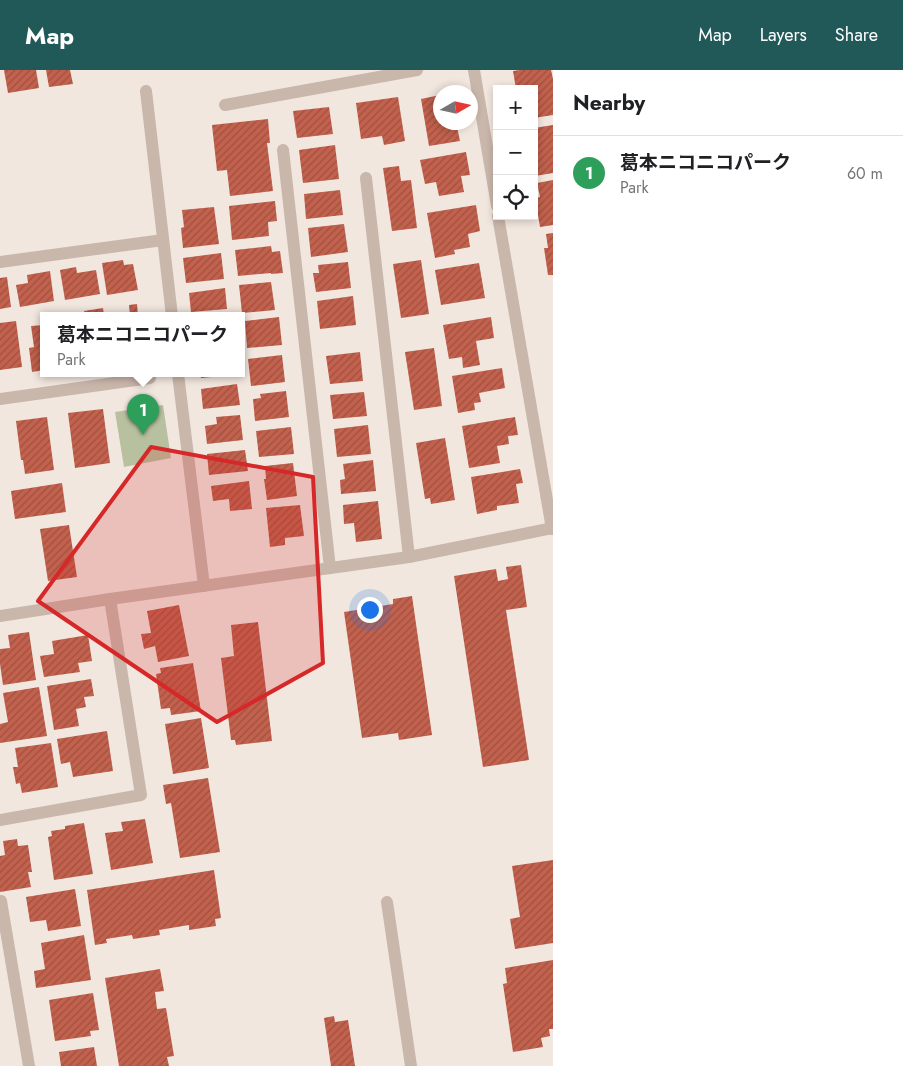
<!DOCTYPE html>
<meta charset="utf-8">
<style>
body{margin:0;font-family:Jost,"Noto Sans JP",sans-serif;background:#f2f2f2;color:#202124}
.controls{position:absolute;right:15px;top:15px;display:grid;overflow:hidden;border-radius:0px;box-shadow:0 2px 8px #0003}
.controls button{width:45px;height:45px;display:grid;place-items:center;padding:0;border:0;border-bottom:1px solid #e0e0e0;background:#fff;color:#202124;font:25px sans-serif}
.compass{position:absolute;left:433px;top:15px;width:45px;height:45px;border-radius:50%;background:#fff;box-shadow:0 2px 8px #0003;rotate:81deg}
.you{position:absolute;left:369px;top:539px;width:18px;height:18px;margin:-12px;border:4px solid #fff;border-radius:50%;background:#1a73e8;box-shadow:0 0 0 8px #1a73e833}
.badge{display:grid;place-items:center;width:32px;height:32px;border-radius:50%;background:#215858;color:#fff;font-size:16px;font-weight:700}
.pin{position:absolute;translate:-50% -41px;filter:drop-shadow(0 1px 2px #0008)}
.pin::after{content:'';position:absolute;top:26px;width:18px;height:15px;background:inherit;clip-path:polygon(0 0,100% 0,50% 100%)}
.popup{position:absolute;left:40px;top:242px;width:205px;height:65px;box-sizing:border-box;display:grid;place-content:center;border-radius:0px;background:#fff;filter:drop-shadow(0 1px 4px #0005);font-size:16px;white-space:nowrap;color:#757577}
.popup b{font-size:19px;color:#202124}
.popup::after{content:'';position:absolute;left:50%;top:100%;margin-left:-10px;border:10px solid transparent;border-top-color:#fff}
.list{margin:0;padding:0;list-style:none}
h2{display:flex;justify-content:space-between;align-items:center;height:65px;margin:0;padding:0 20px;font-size:21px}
h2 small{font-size:16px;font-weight:400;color:#757577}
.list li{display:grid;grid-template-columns:32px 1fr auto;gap:15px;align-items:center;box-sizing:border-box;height:75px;padding:0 20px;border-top:1px solid #e0e0e0}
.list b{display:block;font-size:19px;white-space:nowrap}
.list p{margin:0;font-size:16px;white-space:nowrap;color:#757577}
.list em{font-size:16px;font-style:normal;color:#757577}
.icon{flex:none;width:28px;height:28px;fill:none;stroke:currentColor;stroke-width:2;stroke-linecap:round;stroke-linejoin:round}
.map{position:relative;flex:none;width:553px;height:996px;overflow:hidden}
header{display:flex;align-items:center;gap:30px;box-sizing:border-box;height:70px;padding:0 25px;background:#215858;color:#fff}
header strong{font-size:24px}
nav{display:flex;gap:28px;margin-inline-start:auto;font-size:18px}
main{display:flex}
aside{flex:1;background:#fff}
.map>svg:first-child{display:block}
</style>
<header>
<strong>Map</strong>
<nav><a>Map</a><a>Layers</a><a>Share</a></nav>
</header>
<main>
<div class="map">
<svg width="553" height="996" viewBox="0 0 553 996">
<defs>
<pattern id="building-hatch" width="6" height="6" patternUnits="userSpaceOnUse" patternTransform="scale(1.25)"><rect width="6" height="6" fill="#c2614d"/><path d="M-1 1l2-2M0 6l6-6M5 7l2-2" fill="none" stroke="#9f5040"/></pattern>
</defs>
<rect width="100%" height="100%" fill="#f2e7df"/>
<polygon fill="#b8c19f" points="163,335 171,388 124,397 115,342"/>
<g fill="url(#building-hatch)">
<polygon points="4,0 36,0 39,18 8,23"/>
<polygon points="46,0 70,0 73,14 49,17"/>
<polygon points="520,0 551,0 553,9 553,45 534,48 534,19 516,19 513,1"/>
<polygon points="440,25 440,52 456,52 460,71 429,76 421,29"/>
<polygon points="398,27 405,71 384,75 382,66 361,69 356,33"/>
<polygon points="329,37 333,64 297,68 293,41"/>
<polygon points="268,49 270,73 267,73 273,121 230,126 227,100 217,101 212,55"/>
<polygon points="553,55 553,103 535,106 534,58"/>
<polygon points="335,75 339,109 303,113 299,80"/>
<polygon points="466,82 470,105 461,106 464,122 439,126 436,112 425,114 420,90"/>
<polygon points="399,96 401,111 411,110 417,158 392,161 383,98"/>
<polygon points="553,110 553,155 540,157 535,128 540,127 537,113"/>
<polygon points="340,120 343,145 306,149 304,124"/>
<polygon points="275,131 277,151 268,152 269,166 232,170 229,136"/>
<polygon points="476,135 480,161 468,164 470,177 454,180 455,184 435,188 427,143"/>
<polygon points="214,137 219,174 183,178 181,158 184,157 182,140"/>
<polygon points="344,154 348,182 311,187 308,158"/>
<polygon points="553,163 553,205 548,205 544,178 548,178 546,164"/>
<polygon points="271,176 272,182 280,181 283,203 271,204 271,203 238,206 235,180"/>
<polygon points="221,183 224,209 186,213 183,188"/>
<polygon points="123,190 124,195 133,194 138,220 107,225 102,193"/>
<polygon points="421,190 429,244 401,248 393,194"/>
<polygon points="348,192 351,218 316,222 313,203 319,203 318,195"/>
<polygon points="479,193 485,228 441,235 435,200"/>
<polygon points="76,197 77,203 96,200 100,224 65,230 60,200"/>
<polygon points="50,201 54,231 20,237 16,215 28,213 27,205"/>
<polygon points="7,207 11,237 0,239 0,208"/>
<polygon points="271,212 275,240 242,243 239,215"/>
<polygon points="225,218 227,239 191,242 189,223"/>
<polygon points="353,226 356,255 320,259 317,231"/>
<polygon points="137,234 138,246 130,246 129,235"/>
<polygon points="103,238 104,246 85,246 84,241"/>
<polygon points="279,247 282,275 247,278 245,251"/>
<polygon points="491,247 494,268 476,271 480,295 463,298 462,287 449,289 443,255"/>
<polygon points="16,251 22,297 0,300 0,253"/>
<polygon points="44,255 44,300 32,302 29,278 34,277 31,256"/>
<polygon points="434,278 442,336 414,340 405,282"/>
<polygon points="360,282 363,311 330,314 326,286"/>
<polygon points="282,285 285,312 251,316 248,289"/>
<polygon points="502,298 505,318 479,323 481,332 474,333 475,340 458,343 452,306"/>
<polygon points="200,304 232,304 232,305 201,308"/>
<polygon points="237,314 240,335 203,339 201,319"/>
<polygon points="286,321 289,347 255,351 253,329 261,328 260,324"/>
<polygon points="364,322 367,346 333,349 330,325"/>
<polygon points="103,339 110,393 75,398 68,343"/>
<polygon points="240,345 243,370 207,374 205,356 217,354 216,347"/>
<polygon points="47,347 54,400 25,404 23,390 21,390 16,351"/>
<polygon points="515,347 518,365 508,366 509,374 497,376 500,393 469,398 462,356"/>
<polygon points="368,355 371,384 337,387 334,359"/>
<polygon points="291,357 294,384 259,387 256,361"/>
<polygon points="445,368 455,430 431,434 430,428 425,429 416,373"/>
<polygon points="245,380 248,401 209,405 207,384"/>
<polygon points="373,390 376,421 341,424 340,410 345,409 343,394"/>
<polygon points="293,393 297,426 267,430 264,409 266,409 265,396"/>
<polygon points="520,399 523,413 516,414 519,433 497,436 497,440 477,444 471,407"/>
<polygon points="249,411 252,439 230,441 229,429 213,431 211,416"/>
<polygon points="62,413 66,442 15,449 11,421"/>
<polygon points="378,431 382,469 356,472 354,453 344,454 343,435"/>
<polygon points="300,435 304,466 285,468 285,475 270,477 266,438"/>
<polygon points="69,455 77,507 48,511 40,459"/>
<polygon points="521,495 527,537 506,540 529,690 483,697 454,506 496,499 498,511 508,509 506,497"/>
<polygon points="412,526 432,665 399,670 398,663 362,668 344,542 393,534 393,529"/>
<polygon points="179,535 189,586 158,592 155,576 144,579 141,564 151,563 147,541"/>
<polygon points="258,552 272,671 236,675 235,670 231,670 221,588 234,586 231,555"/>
<polygon points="29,562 36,610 3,615 0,594 0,579 10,578 8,565"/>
<polygon points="88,565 92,591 78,593 80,602 44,607 40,586 54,584 52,571"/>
<polygon points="193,593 201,641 171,645 170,638 161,639 156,604 161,603 160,598"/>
<polygon points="91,609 94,626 84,627 86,637 76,639 79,656 54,660 47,616"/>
<polygon points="39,617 47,666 0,673 0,654 8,652 3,623"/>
<polygon points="201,648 209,698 173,704 165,654"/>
<polygon points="107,661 113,701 73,707 70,692 61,694 57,669"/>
<polygon points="51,673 58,717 22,723 20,713 16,714 13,697 18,697 15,678"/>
<polygon points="208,708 220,782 180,788 171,733 166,734 163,715"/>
<polygon points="145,749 153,793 111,800 105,763 123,761 121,752"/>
<polygon points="84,753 93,804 54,810 48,767 52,766 51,761 65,759 65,756"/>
<polygon points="17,769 18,776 28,775 32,802 28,802 31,817 0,822 0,786 5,785 3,771"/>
<polygon points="553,790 553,873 515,879 510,849 520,847 512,796"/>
<polygon points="214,800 221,848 215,849 216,856 189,860 189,855 159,860 160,865 133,869 132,865 106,869 107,873 95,875 87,820"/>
<polygon points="75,819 81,856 48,861 46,850 30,852 26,827"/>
<polygon points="84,865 91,910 36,918 34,901 45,899 41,873"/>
<polygon points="553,890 553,959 549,959 550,966 541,968 543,977 513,982 503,914 507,913 505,898"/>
<polygon points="160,899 164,921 155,922 157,939 166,938 174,986 167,987 169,996 119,996 105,908"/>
<polygon points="93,923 99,960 90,961 91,966 55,971 49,930"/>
<polygon points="334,946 335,952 348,950 355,996 331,996 324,948"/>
<polygon points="94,977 97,996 61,996 59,982"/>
</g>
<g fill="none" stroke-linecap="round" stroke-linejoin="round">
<g stroke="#cab7ab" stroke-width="12">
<polyline points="474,0 497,136"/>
<polyline points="146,21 172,246"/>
<polyline points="225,35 417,0"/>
<polyline points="283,80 330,498"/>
<polyline points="366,108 409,487"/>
<polyline points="498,146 552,459"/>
<polyline points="0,192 163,170"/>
<polyline points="178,304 204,516"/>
<polyline points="0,329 150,308"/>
<polyline points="0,546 110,529 409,487 553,458"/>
<polyline points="0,750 141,725 110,529"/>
<polyline points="1,831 29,996"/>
<polyline points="387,832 411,996"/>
</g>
</g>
<path fill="#d62828" fill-opacity="0.2" stroke="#d62828" stroke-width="4" stroke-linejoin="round" d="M151,377l162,30 10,186 -106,59 -179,-121z"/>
</svg>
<div class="controls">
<button>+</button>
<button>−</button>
<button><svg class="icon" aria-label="locate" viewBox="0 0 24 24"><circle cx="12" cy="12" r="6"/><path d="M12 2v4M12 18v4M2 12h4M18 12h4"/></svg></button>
</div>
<svg class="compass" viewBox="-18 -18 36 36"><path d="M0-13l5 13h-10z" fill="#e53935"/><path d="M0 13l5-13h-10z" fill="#757577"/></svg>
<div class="you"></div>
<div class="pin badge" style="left:143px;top:365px;background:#2e9e5b">1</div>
<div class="popup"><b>葛本ニコニコパーク</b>Park</div>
</div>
<aside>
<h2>Nearby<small></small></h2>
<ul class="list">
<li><span class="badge" style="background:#2e9e5b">1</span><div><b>葛本ニコニコパーク</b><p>Park</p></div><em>60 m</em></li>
</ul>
</aside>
</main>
